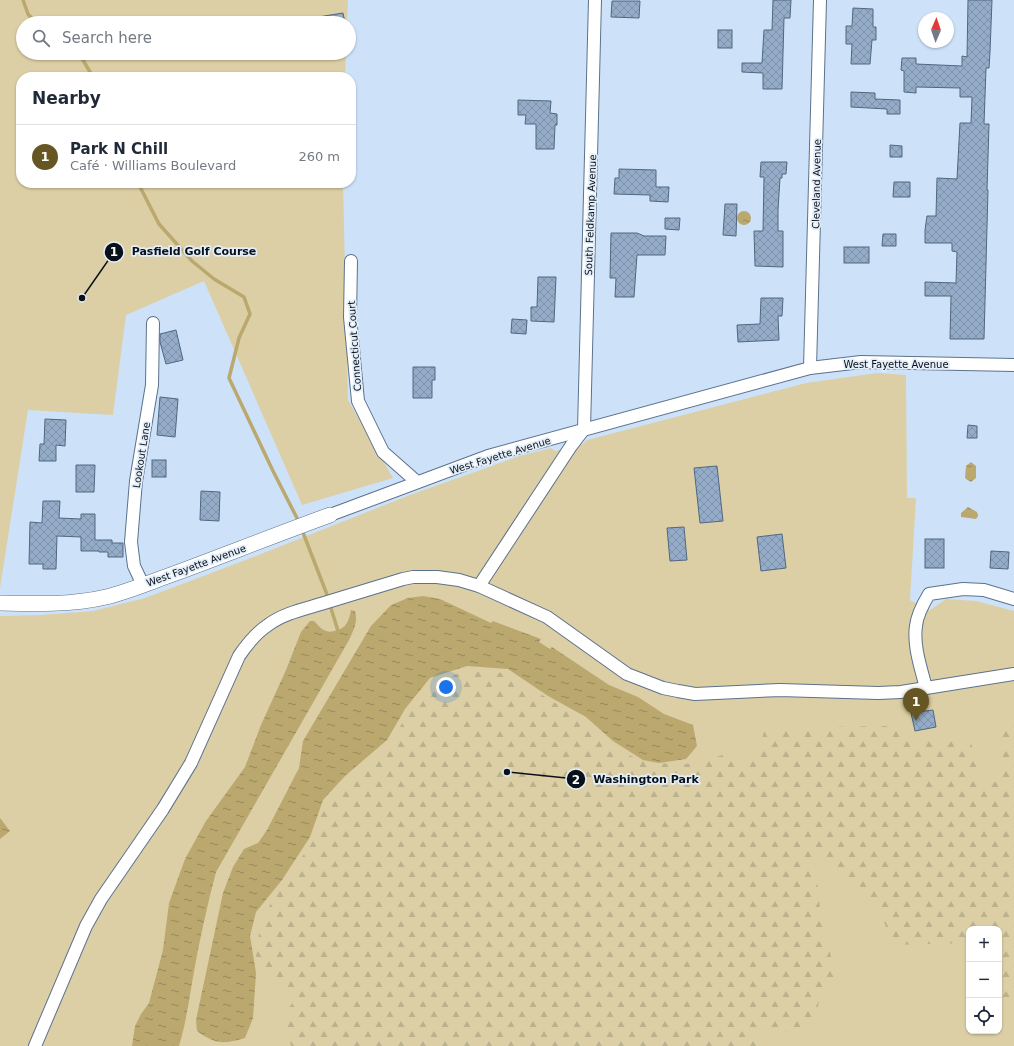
<!DOCTYPE html>
<meta charset="utf-8">
<style>
body{margin:0;font-family:"DejaVu Sans",sans-serif;background:#f2f2f3;color:#1f2937}
.controls{position:absolute;right:12px;bottom:12px;display:grid;overflow:hidden;border-radius:8px;box-shadow:0 1px 3px #0004}
.controls button{width:36px;height:36px;display:grid;place-items:center;padding:0;border:0;border-bottom:1px solid #e0e1e3;background:#fff;color:#1f2937;font:20px sans-serif}
.compass{position:absolute;left:918px;top:12px;width:36px;height:36px;border-radius:50%;background:#fff;box-shadow:0 1px 3px #0004;rotate:2deg}
.you{position:absolute;left:446px;top:687px;width:14px;height:14px;margin:-10px;border:3px solid #fff;border-radius:50%;background:#1a73e8;box-shadow:0 0 0 6px #1a73e833}
.badge{display:grid;place-items:center;width:26px;height:26px;border-radius:50%;background:#655623;color:#fff;font-size:13px;font-weight:700}
.pin{position:absolute;translate:-50% -33px;filter:drop-shadow(0 1px 2px #0008)}
.pin::after{content:'';position:absolute;top:21px;width:14px;height:12px;background:inherit;clip-path:polygon(0 0,100% 0,50% 100%)}
.list{margin:0;padding:0;list-style:none}
h2{display:flex;justify-content:space-between;align-items:center;height:52px;margin:0;padding:0 16px;font-size:17px}
h2 small{font-size:13px;font-weight:400;color:#747a83}
.list li{display:grid;grid-template-columns:26px 1fr auto;gap:12px;align-items:center;box-sizing:border-box;height:64px;padding:0 16px;border-top:1px solid #e0e1e3}
.list b{display:block;font-size:15px;white-space:nowrap}
.list p{margin:0;font-size:13px;white-space:nowrap;color:#747a83}
.list em{font-size:13px;font-style:normal;color:#747a83}
.icon{flex:none;width:22px;height:22px;fill:none;stroke:currentColor;stroke-width:2;stroke-linecap:round;stroke-linejoin:round}
.map{position:relative;flex:none;width:1014px;height:1046px;overflow:hidden}
.search{position:absolute;background:#fff;box-shadow:0 1px 3px #0004;left:16px;top:16px;width:340px;height:44px;display:flex;align-items:center;gap:10px;box-sizing:border-box;padding:0 14px;border-radius:22px;color:#747a83;font-size:15px}
.panel{position:absolute;background:#fff;box-shadow:0 1px 3px #0004;left:16px;top:72px;width:340px;height:116px;border-radius:16px}
.map>svg:first-child{display:block}
</style>
<div class="map">
<svg width="1014" height="1046" viewBox="0 0 1014 1046">
<defs>
<pattern id="forest-firs" width="22" height="20" patternUnits="userSpaceOnUse"><rect width="22" height="20" fill="#dccfa5"/><path d="M5 1l3.5 6h-7zM16 11l3.5 6h-7z" fill="#bbb18d"/></pattern>
<pattern id="water-ripples" width="26" height="14" patternUnits="userSpaceOnUse"><rect width="26" height="14" fill="#baa86e"/><path d="M2 4q2-2 4 0t4 0M15 11q2-2 4 0t4 0" fill="none" stroke="#95875a"/></pattern>
<pattern id="building-cross-hatch" width="8" height="8" patternUnits="userSpaceOnUse"><rect width="8" height="8" fill="#94acc8"/><path d="M0 0l8 8M0 8l8-8" fill="none" stroke="#7e93ab"/></pattern>
</defs>
<rect width="100%" height="100%" fill="#cde2f9"/>
<g fill="#dccfa5" fill-rule="evenodd">
<polygon points="0,0 348,0 347,23 23,23 23,53 346,53 345,77 21,77 21,183 343,183 348,400 393,478 302,505 204,281 126,315 113,415 28,410 0,588"/>
<path d="M877,373l29,2 1,123h9l-6,102 20,10 16,-11 30,2 38,10v435h-1014v-430l41,-1 52,-4 52,-13 98,-37 167,-66 110,-39 31,-8 4,3 28,-7 4,-4 219,-57zM969,929h30v102h-30z"/>
</g>
<polygon fill="url(#forest-firs)" points="466,671 506,673 577,716 607,745 647,763 696,764 725,754 756,760 765,728 886,726 919,741 971,742 979,777 996,782 1004,771 1000,735 1011,722 1014,722 1014,1001 1001,1001 1002,954 999,953 999,929 969,929 969,943 891,945 884,921 826,863 815,861 821,918 835,972 835,985 822,991 815,1017 800,1033 738,1029 771,1042 771,1046 291,1046 284,1012 292,1004 293,989 279,982 256,957 260,925 274,897 311,844 323,803 348,779 388,746 408,714 433,681"/>
<g fill="url(#water-ripples)">
<circle cx="744" cy="218" r="7"/>
<polygon points="971,462 976,466 976,478 971,482 965,478 966,466"/>
<polygon points="968,507 977,512 978,516 976,519 961,517 961,513"/>
<path d="M423,596l17,3 51,24 2,-2 48,18 -2,3 11,7 2,-2 57,38 29,12 26,17 29,11 4,21 -11,13 -27,4 -16,-3 -30,-19 -27,-24 -38,-21 -40,-27 -41,-3 -37,12 -25,31 -18,31 -42,36 -22,24 -13,37 -28,43 -26,32 -6,24 6,37 -3,45 -8,20c-21,6 -29,7 -48,-7l-1,-11 27,-127 10,-26 11,-18 14,-6 9,-13 32,-62 4,-27 68,-115 20,-21 17,-7z"/>
<path d="M351,610l4,1c3,10 -1,19 -6,29l-133,232c-9,34 -17,70 -23,105 -4,23 -7,46 -14,69h-47l3,-20 6,-12 8,-11 14,-53 6,-47 16,-44 21,-38 39,-54 16,-42 25,-55 15,-38 9,-11h4c3,3 7,8 10,9 3,2 7,2 10,1 12,-2 15,-10 17,-21z"/>
<polygon points="0,818 10,831 0,839"/>
</g>
<g fill="none" stroke-linecap="round" stroke-linejoin="round">
<g stroke="#baa86e" stroke-width="3.5">
<polyline points="23,0 28,14 36,23"/>
<polyline points="76,53 80,55 93,77"/>
<polyline points="138,183 159,224 192,261 214,279 244,297 250,314 239,338 229,378 273,471 299,522"/>
<polyline points="302,530 326,592 338,631"/>
</g>
</g>
<g fill="url(#building-cross-hatch)" stroke="#506780">
<polygon points="773,0 791,0 790,18 784,18 782,89 763,89 763,73 742,72 742,63 762,63 764,30 772,30"/>
<polygon points="968,0 992,0 990,52 989,68 986,68 984,124 989,124 987,190 988,190 984,339 950,339 951,296 925,296 925,282 956,283 957,252 952,251 952,243 925,243 925,230 927,216 936,216 937,178 957,179 960,123 971,123 972,97 960,97 960,88 916,87 916,93 904,92 904,71 901,70 902,58 916,58 916,64 962,66 962,56 967,57"/>
<polygon points="612,1 640,1 639,18 611,17"/>
<polygon points="853,8 873,9 873,27 876,27 876,40 872,40 870,64 851,64 852,44 846,44 846,26 852,26"/>
<polygon points="343,13 345,23 313,23 312,18"/>
<rect x="718" y="30" width="14" height="18"/>
<polygon points="851,92 875,93 875,99 900,100 900,114 887,114 887,109 851,107"/>
<polygon points="518,100 551,101 550,113 557,114 557,125 555,125 554,149 536,149 536,124 525,124 526,115 518,115"/>
<polygon points="890,145 902,146 902,157 890,157"/>
<polygon points="761,162 787,162 786,174 782,174 782,178 780,178 778,210 778,231 783,231 783,267 755,266 754,231 763,231 764,177 760,177"/>
<polygon points="619,169 656,170 656,187 669,187 668,202 650,201 650,195 614,194 615,178 619,178"/>
<polygon points="894,182 910,182 910,197 893,197"/>
<polygon points="725,204 737,204 736,236 723,235"/>
<polygon points="665,218 680,218 679,230 665,229"/>
<polygon points="611,233 637,233 644,236 666,236 665,255 637,255 634,297 615,297 616,278 610,278"/>
<polygon points="883,234 896,234 896,246 882,246"/>
<rect x="844" y="247" width="25" height="16"/>
<polygon points="538,277 556,277 554,322 531,321 531,307 537,307"/>
<polygon points="761,298 783,298 782,316 778,316 779,340 738,342 737,325 760,324"/>
<polygon points="512,319 527,320 526,334 511,333"/>
<polygon points="176,330 183,360 166,364 160,342 160,334"/>
<polygon points="413,367 435,367 435,380 432,380 432,398 413,398"/>
<polygon points="160,397 178,399 175,437 157,435"/>
<polygon points="45,419 66,420 65,446 56,445 56,461 39,461 40,444 44,444"/>
<polygon points="968,425 977,426 977,438 967,438"/>
<rect x="152" y="460" width="14" height="17"/>
<polygon points="76,465 95,465 94,492 76,492"/>
<polygon points="717,466 723,521 700,523 694,468"/>
<polygon points="201,491 220,492 219,521 200,520"/>
<polygon points="43,501 60,501 59,518 81,519 81,514 95,514 95,540 112,540 112,543 123,543 123,557 108,557 108,552 99,552 99,551 81,551 81,537 57,536 56,569 43,569 43,564 29,564 30,522 42,523"/>
<polygon points="684,527 687,560 670,561 667,528"/>
<polygon points="782,534 786,568 761,571 757,537"/>
<rect x="925" y="539" width="19" height="29"/>
<polygon points="991,551 1009,552 1008,569 990,568"/>
<polygon points="933,710 936,727 915,731 911,713"/>
</g>
<g fill="none" stroke-linecap="round" stroke-linejoin="round">
<g stroke="#5c728c" stroke-width="14">
<g id="minor">
<polyline points="351,261 350,317 358,401 383,452 417,482"/>
<polyline points="810,368 820,0"/>
<polyline points="584,429 595,0"/>
<polyline points="330,515 488,456 810,368 861,362 1014,365"/>
<polyline points="143,585 134,566 131,542 136,481 152,385 153,323"/>
<polyline points="479,586 571,446 584,429"/>
<path d="M926,688c-5,-20 -13,-42 -10,-62 1,-11 7,-22 13,-32l34,-5 21,1 30,9"/>
<path d="M35,1046l51,-120 15,-27 62,-90 28,-46 48,-107c8,-12 17,-23 29,-31 16,-12 37,-16 56,-22 27,-8 53,-16 79,-24l10,-2h24l22,3 20,6 68,31 80,57 36,14 15,3 17,3 85,-4 98,3 23,-1 113,-18"/>
</g>
</g>
<g stroke="#5c728c" stroke-width="16">
<path id="tertiary" d="M0,603c35,1 72,2 106,-6 24,-6 47,-16 70,-24 51,-19 102,-39 154,-58"/>
</g>
<use href="#minor" stroke="#fff" stroke-width="12"/>
<use href="#tertiary" stroke="#fff" stroke-width="15"/>
</g>
<g text-anchor="middle" stroke-width="3.5" stroke-linejoin="round" paint-order="stroke">
<g font-size="10" fill="#08101a" stroke="#e3eef9">
<text transform="translate(816 184) rotate(-89)" y="4">Cleveland Avenue</text>
<text transform="translate(590 215) rotate(-88)" y="4">South Feldkamp Avenue</text>
<text transform="translate(354 346) rotate(-94)" y="4">Connecticut Court</text>
<text x="896" y="368">West Fayette Avenue</text>
<text transform="translate(141 455) rotate(-81)" y="4">Lookout Lane</text>
<text transform="translate(500 455) rotate(-17)" y="4">West Fayette Avenue</text>
<text transform="translate(196 565) rotate(-20)" y="4">West Fayette Avenue</text>
</g>
</g>
<path fill="none" stroke="#08101a" stroke-width="1.5" d="M82 298L114 252M507 772L576 779"/>
<g fill="#08101a" stroke="#e3eef9" stroke-width="1.5">
<circle cx="82" cy="298" r="4"/>
<circle cx="507" cy="772" r="4"/>
<circle cx="114" cy="252" r="10"/>
<circle cx="576" cy="779" r="10"/>
</g>
<g font-size="12" text-anchor="middle" font-weight="bold" fill="#fff">
<text x="114" y="256">1</text>
<text x="576" y="784">2</text>
</g>
<g font-size="11" text-anchor="middle" font-weight="bold" fill="#08101a" stroke="#e3eef9" stroke-width="3.5" stroke-linejoin="round" paint-order="stroke">
<text x="194" y="255">Pasfield Golf Course</text>
<text x="646" y="783">Washington Park</text>
</g>
</svg>
<div class="controls">
<button>+</button>
<button>−</button>
<button><svg class="icon" aria-label="locate" viewBox="0 0 24 24"><circle cx="12" cy="12" r="6"/><path d="M12 2v4M12 18v4M2 12h4M18 12h4"/></svg></button>
</div>
<svg class="compass" viewBox="-18 -18 36 36"><path d="M0-13l5 13h-10z" fill="#e53935"/><path d="M0 13l5-13h-10z" fill="#747a83"/></svg>
<div class="you"></div>
<div class="pin badge" style="left:916px;top:721px">1</div>
<div class="search"><svg class="icon" aria-label="search" viewBox="0 0 24 24"><circle cx="10" cy="10" r="6"/><path d="M15 15l6 6"/></svg>Search here</div>
<section class="panel">
<h2>Nearby<small></small></h2>
<ul class="list">
<li><span class="badge">1</span><div><b>Park N Chill</b><p>Café · Williams Boulevard</p></div><em>260 m</em></li>
</ul>
</section>
</div>
